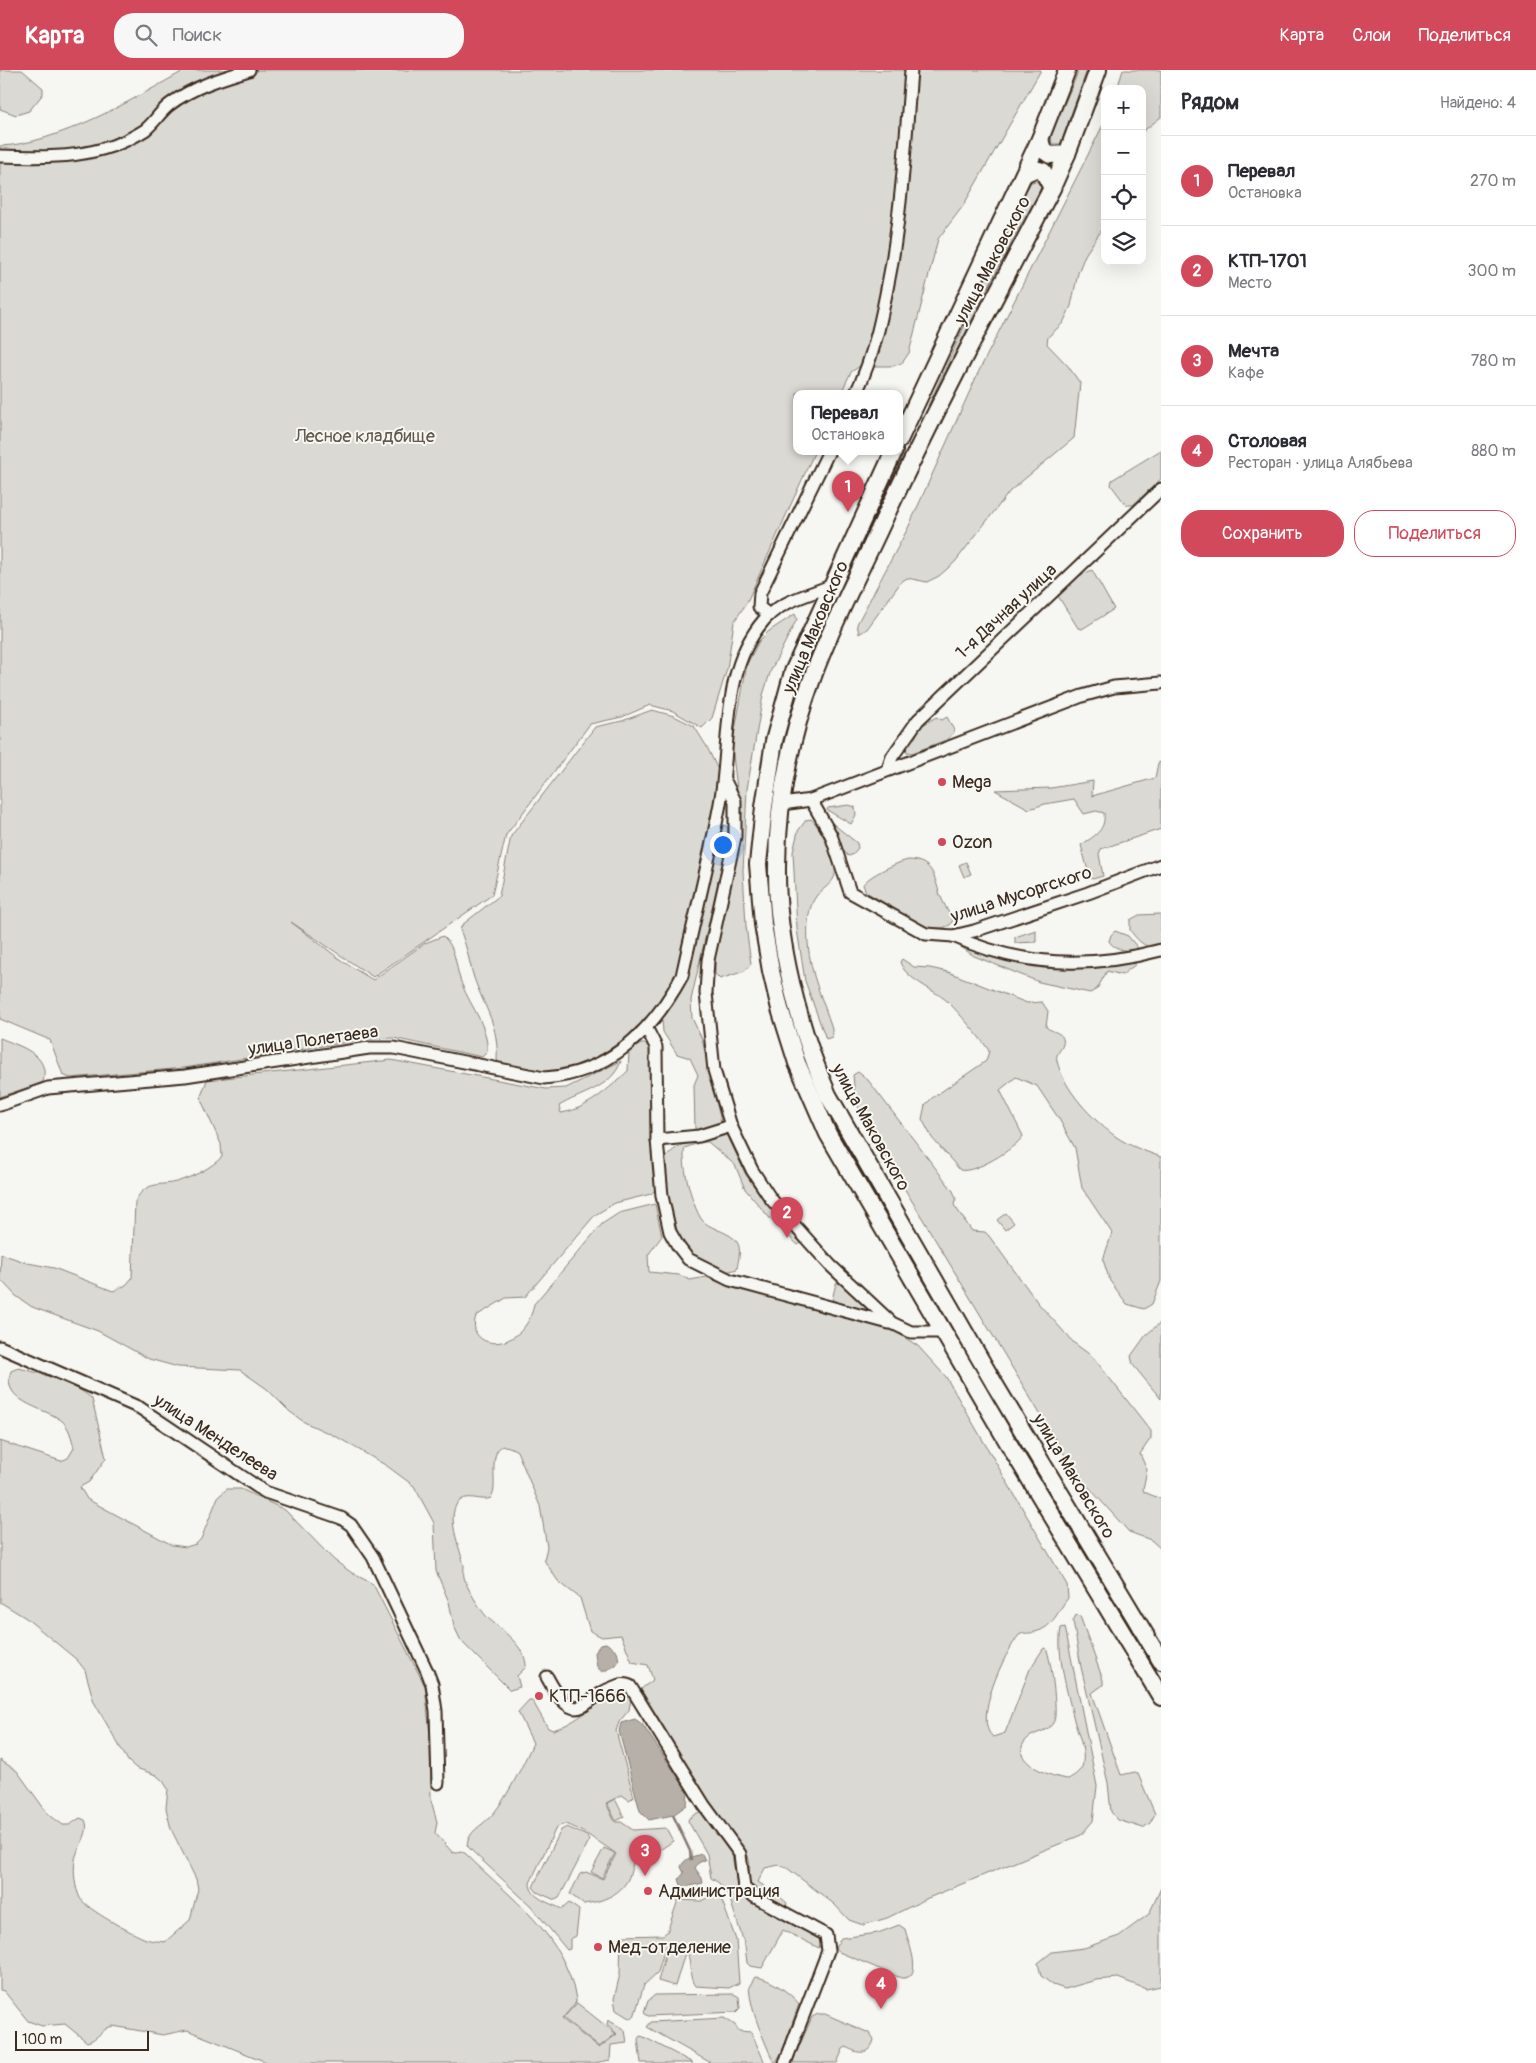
<!DOCTYPE html>
<html lang="ru">
<meta charset="utf-8">
<style>
body{margin:0;font-family:Pangolin,sans-serif;background:#f7f7f7;color:#2b2b33}
.controls{position:absolute;right:15px;top:15px;display:grid;overflow:hidden;border-radius:10px;box-shadow:0 5px 20px #0002}
.controls button{width:45px;height:45px;display:grid;place-items:center;padding:0;border:0;border-bottom:1px solid #e1e1e2;background:#fff;color:#2b2b33;font:25px sans-serif}
.scale{position:absolute;left:15px;bottom:12px;width:134px;box-sizing:border-box;padding-left:5px;border:2px solid #3b2a1e;border-top:0;font-size:14px;line-height:18px;white-space:nowrap;color:#3b2a1e;-webkit-text-stroke:4px #f6f6f2;paint-order:stroke}
.you{position:absolute;left:722px;top:774px;width:18px;height:18px;margin:-12px;border:4px solid #fff;border-radius:50%;background:#1a73e8;box-shadow:0 0 0 8px #1a73e833}
.badge{display:grid;place-items:center;width:32px;height:32px;border-radius:50%;background:#d1495b;color:#fff;font-size:16px;font-weight:700}
.pin{position:absolute;translate:-50% -41px;filter:drop-shadow(0 1px 2px #0008)}
.pin::after{content:'';position:absolute;top:26px;width:18px;height:15px;background:inherit;clip-path:polygon(0 0,100% 0,50% 100%)}
.popup{position:absolute;left:793px;top:320px;width:110px;height:65px;box-sizing:border-box;display:grid;place-content:center;border-radius:10px;background:#fff;filter:drop-shadow(0 1px 4px #0005);font-size:16px;white-space:nowrap;color:#7c7c81}
.popup b{font-size:19px;color:#2b2b33}
.popup::after{content:'';position:absolute;left:50%;top:100%;margin-left:-10px;border:10px solid transparent;border-top-color:#fff}
.list{margin:0;padding:0;list-style:none}
h2{display:flex;justify-content:space-between;align-items:center;height:65px;margin:0;padding:0 20px;font-size:21px}
h2 small{font-size:16px;font-weight:400;color:#7c7c81}
.list li{display:grid;grid-template-columns:32px 1fr auto;gap:15px;align-items:center;box-sizing:border-box;height:90px;padding:0 20px;border-top:1px solid #e1e1e2}
.list b{display:block;font-size:19px;white-space:nowrap}
.list p{margin:0;font-size:16px;white-space:nowrap;color:#7c7c81}
.list em{font-size:16px;font-style:normal;color:#7c7c81}
.actions{display:flex;gap:10px;padding:15px 20px}
.actions a{flex:1;padding:11px 0;border:1px solid #d1495b;border-radius:20px;text-align:center;font-size:18px;color:#d1495b}
.actions .main{background:#d1495b;color:#fff}
.icon{flex:none;width:28px;height:28px;fill:none;stroke:currentColor;stroke-width:2;stroke-linecap:round;stroke-linejoin:round}
.map{position:relative;flex:none;width:1161px;height:1993px;overflow:hidden}
header{display:flex;align-items:center;gap:30px;box-sizing:border-box;height:70px;padding:0 25px;background:#d1495b;color:#fff}
header strong{font-size:24px}
nav{display:flex;gap:28px;margin-inline-start:auto;font-size:18px}
.search{width:350px;height:45px;background:#f7f7f7;display:flex;align-items:center;gap:12px;box-sizing:border-box;padding:0 18px;border-radius:20px;color:#7c7c81;font-size:19px}
main{display:flex}
aside{flex:1;background:#fff}
.map>svg:first-child{display:block}
</style>
<header>
<strong>Карта</strong>
<div class="search"><svg class="icon" aria-label="search" viewBox="0 0 24 24"><circle cx="10" cy="10" r="6"/><path d="M15 15l6 6"/></svg>Поиск</div>
<nav><a>Карта</a><a>Слои</a><a>Поделиться</a></nav>
</header>
<main>
<div class="map">
<svg width="1161" height="1993" viewBox="0 0 1161 1993">
<rect width="100%" height="100%" fill="#f6f6f2"/>
<filter id="ink" filterUnits="userSpaceOnUse"><feTurbulence type="fractalNoise" baseFrequency=".02" numOctaves="2"/><feDisplacementMap in="SourceGraphic" scale="10" xChannelSelector="R" yChannelSelector="G"/><feConvolveMatrix kernelMatrix="1 2 1 2 8 2 1 2 1" color-interpolation-filters="sRGB"/></filter>
<g filter="url(#ink)">
<g fill="#dad9d3" stroke="#8a8278">
<polygon points="0,0 22,0 43,18 43,24 29,41 16,45 0,39"/>
<path d="M185,0h856l-78,136 -25,33 -29,114 -7,10 -9,3h-33l-9,6 -10,21h-44v58h18l-68,151 -13,20 -7,47 -15,49 -10,10 -29,-17 -23,-6 -28,12 -32,7 -84,111 -14,60 -119,82 -82,-55 54,41 28,17 52,-37 18,-7c13,11 12,28 17,43 8,25 29,46 27,73l-5,5 -89,-19 -26,1 -183,29 -114,10 -7,-3 -13,-35 -50,-21v-873c58,-2 134,-47 185,-76z"/>
<polygon points="1079,0 1087,0 1062,70 1060,74 1052,74 1051,64"/>
<polygon points="1123,0 1161,0 1161,47 1142,62 1142,19 1117,19"/>
<polygon points="1105,51 1105,155 1085,185 1078,203 1071,236 1063,253 1048,267 1047,274 1068,296 1080,313 1074,368 1010,421 955,492 939,506 927,512 907,508 901,512 867,559 859,564 857,554 908,458 978,303"/>
<path d="M1037,111l4,6 -4,9c-39,68 -72,140 -109,210l98,-215 5,-9z"/>
<polygon points="1161,380 1161,409 1133,435 1126,435 1111,415 1112,410"/>
<polygon points="1092,500 1114,539 1082,559 1078,558 1058,526 1079,506"/>
<polygon points="795,544 797,549 771,600 763,625 747,719 743,801 746,856 751,894 745,901 720,909 715,904 715,885 741,752 732,677 747,594 759,571 769,561"/>
<path d="M652,640l22,6 20,10 13,21 15,31 -44,192 -17,31 -17,24 -43,30 -39,16 -19,1 -42,-8 -4,-4c2,-35 -12,-51 -23,-82 -5,-16 -7,-32 -14,-48l2,-5 37,-29 12,-60 84,-109 27,-6z"/>
<polygon points="936,647 942,650 947,647 954,660 953,664 946,670 912,683 907,682 906,677 910,670 915,668 921,656"/>
<path d="M1161,692v67l-60,20 -2,5 4,22 -10,3 -3,-1 -9,-33c13,-9 25,-14 23,-32l-8,-2 -12,3 -10,-15 -29,5 -16,5 -34,-19 56,-2 42,-7 -1,15 63,-18 3,-15z"/>
<polygon points="849,735 855,737 856,745 851,754 827,740 828,738"/>
<path d="M811,749c10,8 26,43 24,56 -2,8 -12,14 -18,20 -10,12 -10,34 -9,48 2,31 15,57 24,85v9l-6,2 -21,-58 -8,-52 -4,-77 5,-21 8,-11z"/>
<polygon points="832,753 857,773 858,778 852,785 848,786 843,780"/>
<polygon points="724,755 728,758 725,781 691,930 692,948 702,969 721,1052 718,1055 699,1062 695,1059 694,1015 698,1005 690,988 677,984 663,962 662,949 685,912 721,757"/>
<path d="M909,790c24,1 25,16 31,35 4,9 8,17 13,25l-3,5 -7,3h-16l-61,-36 -3,-7c3,-8 36,-24 46,-25z"/>
<polygon points="966,792 971,804 964,807 959,795"/>
<path d="M1161,844v33c-14,4 -24,-7 -31,-17v-10l9,-5z"/>
<polygon points="1036,860 1036,872 1015,873 1015,867"/>
<path d="M1115,861l13,5 10,12c-7,6 -25,1 -29,-7l2,-6z"/>
<path d="M955,873c36,10 74,25 112,26 22,0 43,-4 65,-8l4,3 -14,11 -15,-4 -10,18 -7,4 -51,-11 -65,-26z"/>
<path d="M902,889l12,8 16,1 18,4 79,31 15,-1 6,9 -2,16c5,5 20,5 17,17 -1,6 -8,9 -6,17 7,29 35,58 58,75 14,10 30,15 46,21v124l-9,23 -8,5 -17,-5 -17,-23 -7,-21 9,-27 -30,-45 -7,-40 -16,-29 -22,-33 -21,-9 -16,13 23,46c-8,13 -49,38 -63,34l-28,-32 -10,-19 3,-14 7,-7 54,-37 3,-10c-4,-8 -35,-44 -42,-50 -12,-11 -42,-22 -47,-39z"/>
<path d="M0,968c19,8 51,16 43,44l-43,15z"/>
<path d="M641,974h4l4,3 1,8 5,135 -4,4 -36,9 -20,12 -70,82 -19,1 -30,18c-12,36 49,39 58,-12l68,-80 17,-11 36,-9 7,32 -14,19 1,17 30,3 11,5 16,-3 23,9 162,43 27,17 28,31 121,208 1,13c-11,14 -15,30 -33,34 -6,2 -11,0 -16,3 -14,17 -47,85 -26,102l12,-4 25,-64 13,-20 3,-1c5,10 12,64 8,73 -5,12 -20,10 -28,19 -19,22 28,38 42,39 6,-3 15,-9 15,-17 2,-13 -5,-28 -9,-42 -6,-25 -18,-66 -13,-92l4,-1 32,159 -4,35 -12,14 -153,63 -41,20 -24,7 -14,-5 -15,-16 -47,-36 -8,-3 -14,3 -7,14 21,14 8,7 -1,4 -35,-17c-4,-12 1,-23 -3,-34l-38,-54 -67,-109 -2,-4 12,-9 -5,-15 -16,-3 -11,-27 -19,2 -12,-6 -10,-33 -22,-17 -14,-21 3,-13 -7,-41 -23,-55c-29,-19 -22,23 -23,36 0,4 -2,8 -3,11 -10,4 -21,-4 -30,2 -18,12 0,50 3,66 0,4 -1,8 0,11 1,8 17,34 23,40 13,12 40,30 39,50l-9,9 3,11 -10,3 -49,-49 -7,-15 -5,-24 -13,-31 -2,-48 -20,-37 -27,-20 -50,-29 -33,-15 -15,-11 -22,-22 -27,-19 -62,-3 -29,-8 -51,-28 -66,-24 -16,-11 -16,-17 1,-25 27,9 26,5 59,23 13,-6 6,-7 3,-76c11,-24 28,-14 47,-22 15,-5 28,-12 40,-23l-1,-13 -19,-42 -1,-6 6,-16 184,-20 155,29 20,-1 55,-27c-9,27 -41,32 -62,45l2,7c27,-4 48,-25 67,-42l1,-20z"/>
<polygon points="858,1002 868,1010 953,1121 956,1128 954,1135 972,1161 985,1162 989,1166 1038,1233 1074,1273 1093,1287 1151,1361 1151,1368 1140,1384 1147,1400 1143,1419 1144,1422 1161,1429 1161,1479 1151,1470 1129,1462 1075,1402 862,1048 855,1026 853,1005"/>
<path d="M723,1063l5,3 18,39 20,28 35,40 -3,2 -25,-23 -28,-33 -10,-24 -27,-23h-7l-16,6c-5,13 9,66 19,74 9,8 26,10 33,20 5,7 1,19 0,27l-11,3c-10,-6 -24,-11 -34,-18 -25,-20 -27,-62 -30,-90 13,-24 37,-25 61,-31z"/>
<polygon points="1006,1143 1014,1153 1005,1160 997,1150"/>
<polygon points="836,1213 842,1214 869,1241 867,1243 832,1230"/>
<polygon points="1161,1252 1161,1329 1133,1295 1131,1286 1146,1265"/>
<path d="M18,1298c20,4 61,17 74,31l14,59 -17,24 -9,5 7,12 85,46 14,2 10,-3 5,-5 17,-42 9,-8h14l44,21 49,50 18,13 21,11 52,102 5,50 1,64 6,22 -2,11 18,20 8,-2 5,3c45,45 98,79 110,145v3l-14,17 37,29 18,-14 -10,-10 1,-4 17,10 2,13 -16,2 -1,15 -16,3h-325l-82,-33 -24,5 -50,-9c-11,2 -14,13 -26,16l-22,-18 -23,2 -14,-5 -24,-30 -4,-1v-230l17,11 31,43 15,11h6l11,-7 5,2c6,13 -8,27 -10,40 -2,12 0,28 5,38 7,12 53,36 66,41 6,2 13,2 19,3l25,-22 8,-31 -2,-10 -25,-50 -5,-21 2,-19 -5,-8 -7,-6 -20,-7 -8,-7 -34,-59 -9,-32 -8,-10 -51,-42 -26,-16v-161l61,20 7,-3 6,-10c-2,-9 -5,-22 -13,-28 -18,-13 -61,-18 -50,-49z"/>
<polygon points="1076,1545 1080,1546 1103,1610 1103,1615 1092,1623 1121,1705 1135,1702 1138,1704 1155,1744 1150,1753 1143,1758 1118,1750 1111,1742 1108,1713 1081,1597 1073,1551"/>
<path d="M622,1620l10,3 -3,17 -10,12 -3,9 18,66 -5,3 -7,-5 -16,8 9,19h6l12,8 33,-2 7,13 -13,9 -21,2c-6,7 -6,13 -9,22 -6,20 -28,28 -47,30l-13,-10 10,-20 6,-2 17,7 13,-25c-7,-6 -42,-29 -51,-30 -4,0 -7,3 -10,6l-25,53c0,15 20,20 32,26l7,-6 10,7 -3,26 -6,3v10l-3,1 -36,-44 -60,-56 -4,-5c2,-14 13,-18 22,-27 15,-14 35,-55 44,-75l-15,-31 11,-12h3l16,28 5,2c23,-6 45,-30 69,-40z"/>
<polygon points="615,1729 624,1747 616,1751 607,1733"/>
<polygon points="699,1742 702,1743 732,1785 738,1819 741,1823 776,1846 819,1869 821,1872 819,1878 783,1860 762,1898 750,1896 747,1893 745,1876 729,1826 719,1813 711,1808 707,1784 688,1751 689,1748"/>
<polygon points="567,1757 587,1766 589,1771 559,1828 555,1830 537,1822 533,1817 561,1760"/>
<polygon points="604,1778 615,1783 602,1808 591,1802"/>
<polygon points="1161,1818 1161,1916 1146,1919 1118,1908 1096,1910 1065,1919 1053,1915 1041,1906 1038,1893 1052,1882 1084,1878 1119,1866 1149,1844"/>
<path d="M719,1822l17,48 3,43 -10,5 -34,-2c-7,-9 -3,-23 -8,-34l-19,-6 -3,2 -7,24 -14,13 -10,32 -5,1 -13,-8 -2,-11 6,-25 1,-38 42,-1 4,-3 11,-32 23,1z"/>
<path d="M899,1855l6,4c3,13 20,51 -4,49l-62,-26 -4,-4 6,-10 37,-5z"/>
<polygon points="667,1878 685,1883 675,1916 658,1911"/>
<path d="M755,1907c14,1 36,16 44,27l-16,46 -7,12 -3,-1c-10,-24 -22,-48 -24,-74z"/>
<polygon points="734,1924 739,1927 740,1938 736,1942 648,1946 644,1943 648,1931 655,1925"/>
<polygon points="577,1933 616,1964 599,1977 563,1948"/>
<path d="M818,1944h7l44,19 5,7c-5,16 -16,14 -28,7l-3,2 -6,14h-45l20,-46z"/>
<polygon points="724,1948 735,1955 739,1961 751,1962 765,1993 711,1993 647,1957 651,1952"/>
<polygon points="640,1966 644,1967 693,1993 641,1993 638,1969"/>
</g>
<g fill="#b6b0a9" stroke="#857a71">
<polygon points="606,1573 617,1581 619,1591 615,1596 602,1602 597,1597 595,1583 600,1574"/>
<polygon points="635,1649 642,1654 688,1722 687,1735 673,1745 649,1750 640,1741 619,1661 621,1653"/>
<path d="M702,1784l3,6 -7,3 -3,5 7,10 1,5 -18,4 -4,-2 -2,-6 5,-6 -3,-6c3,-9 13,-11 21,-13z"/>
</g>
<g fill="none" stroke-linecap="round" stroke-linejoin="round">
<polyline stroke="#857a71" stroke-width="2.5" points="673,1745 690,1781 691,1790"/>
<g stroke="#3b2a1e" stroke-width="15">
<g id="minor">
<path d="M0,86c51,2 100,3 145,-26 9,-7 15,-18 24,-25 23,-18 53,-27 80,-35"/>
<path d="M856,323c19,-39 27,-82 35,-125 11,-66 15,-131 20,-198"/>
<polyline points="769,545 759,537 760,523 829,381"/>
<polyline points="888,699 892,687 918,650 1161,419"/>
<polyline points="724,709 735,731 735,767 708,890 706,923 714,1000 731,1056 752,1100 771,1129 830,1195 892,1253 911,1262 942,1262"/>
<polyline points="811,730 831,765 850,822 926,864 953,866 974,861 1088,823 1161,795"/>
<polyline points="782,734 811,730 1082,626 1114,617 1161,613"/>
<path d="M953,866c69,31 136,33 208,14"/>
<polyline points="647,959 656,977 657,1070 662,1126 670,1162 678,1176 688,1189 730,1210 889,1253"/>
<path d="M0,1035l48,-17 137,-12 184,-28h25l150,30c65,-4 109,-48 138,-102 12,-56 26,-111 37,-167 13,-63 0,-137 45,-189 15,-18 46,-26 67,-34"/>
<polyline points="657,1070 699,1066 731,1056"/>
<polyline points="0,1277 140,1338 265,1422 341,1448 351,1455 373,1487 427,1601 432,1614 436,1641 438,1713"/>
<path d="M547,1607c6,11 20,38 36,29 11,-7 15,-13 29,-18 7,-3 11,-5 18,-2l74,119 36,49 4,34 11,9 71,38 2,16 -43,112"/>
</g>
</g>
<g stroke="#3b2a1e" stroke-width="20">
<g id="highway">
<path d="M1098,0l-31,84 -15,34c-57,109 -114,217 -166,327 -24,53 -53,106 -73,161 -22,60 -36,127 -36,191 -1,73 22,162 51,228l167,290 166,276"/>
<polyline points="1040,69 1043,80 1050,85 1067,84"/>
<polyline points="1024,104 1035,99 1043,101 1052,118"/>
<polyline points="899,370 1040,69 1067,0"/>
<polyline points="894,381 793,602 774,671 764,737 758,794 763,854 771,901 780,939 797,993 828,1064 1013,1381 1161,1627"/>
</g>
</g>
<use href="#minor" stroke="#f6f6f2" stroke-width="11"/>
<use href="#highway" stroke="#f6f6f2" stroke-width="16"/>
</g>
</g>
<g fill="#d1495b" stroke="#f6f6f2" stroke-width="2">
<circle cx="942" cy="712" r="5"/>
<circle cx="942" cy="772" r="5"/>
<circle cx="539" cy="1626" r="5"/>
<circle cx="648" cy="1821" r="5"/>
<circle cx="598" cy="1877" r="5"/>
</g>
<g text-anchor="middle" stroke-width="4" stroke-linejoin="round" paint-order="stroke">
<g font-size="18" fill="#3b2a1e" stroke="#f6f6f2">
<text transform="translate(992 190) rotate(-62)" y="6">улица Маковского</text>
<text transform="translate(1006 541) rotate(-43)" y="6">1-я Дачная улица</text>
<text transform="translate(815 557) rotate(-67)" y="6">улица Маковского</text>
<text transform="translate(1021 824) rotate(-18)" y="6">улица Мусоргского</text>
<text transform="translate(313 970) rotate(-8)" y="6">улица Полетаева</text>
<text transform="translate(871 1057) rotate(61)" y="6">улица Маковского</text>
<text transform="translate(216 1367) rotate(33)" y="6">улица Менделеева</text>
<text transform="translate(1074 1406) rotate(59)" y="6">улица Маковского</text>
</g>
<g font-size="18" fill="#63564b" stroke="#f6f6f2">
<text x="365" y="372">Лесное кладбище</text>
</g>
<g font-size="18" fill="#3b2a1e" stroke="#f6f6f2" text-anchor="start">
<text x="952" y="718">Mega</text>
<text x="952" y="778">Ozon</text>
<text x="549" y="1632">КТП-1666</text>
<text x="658" y="1827">Администрация</text>
<text x="608" y="1883">Мед-отделение</text>
</g>
</g>
</svg>
<div class="controls">
<button>+</button>
<button>−</button>
<button><svg class="icon" aria-label="locate" viewBox="0 0 24 24"><circle cx="12" cy="12" r="6"/><path d="M12 2v4M12 18v4M2 12h4M18 12h4"/></svg></button>
<button><svg class="icon" aria-label="layers" viewBox="0 0 24 24"><path d="M12 4l9 5-9 5-9-5zM3 14l9 5 9-5"/></svg></button>
</div>
<div class="scale">100 m</div>
<div class="you"></div>
<div class="pin badge" style="left:848px;top:442px">1</div>
<div class="popup"><b>Перевал</b>Остановка</div>
<div class="pin badge" style="left:787px;top:1168px">2</div>
<div class="pin badge" style="left:645px;top:1806px">3</div>
<div class="pin badge" style="left:881px;top:1939px">4</div>
</div>
<aside>
<h2>Рядом<small>Найдено: 4</small></h2>
<ul class="list">
<li><span class="badge">1</span><div><b>Перевал</b><p>Остановка</p></div><em>270 m</em></li>
<li><span class="badge">2</span><div><b>КТП-1701</b><p>Место</p></div><em>300 m</em></li>
<li><span class="badge">3</span><div><b>Мечта</b><p>Кафе</p></div><em>780 m</em></li>
<li><span class="badge">4</span><div><b>Столовая</b><p>Ресторан · улица Алябьева</p></div><em>880 m</em></li>
</ul>
<div class="actions"><a class="main">Сохранить</a><a>Поделиться</a></div>
</aside>
</main>
